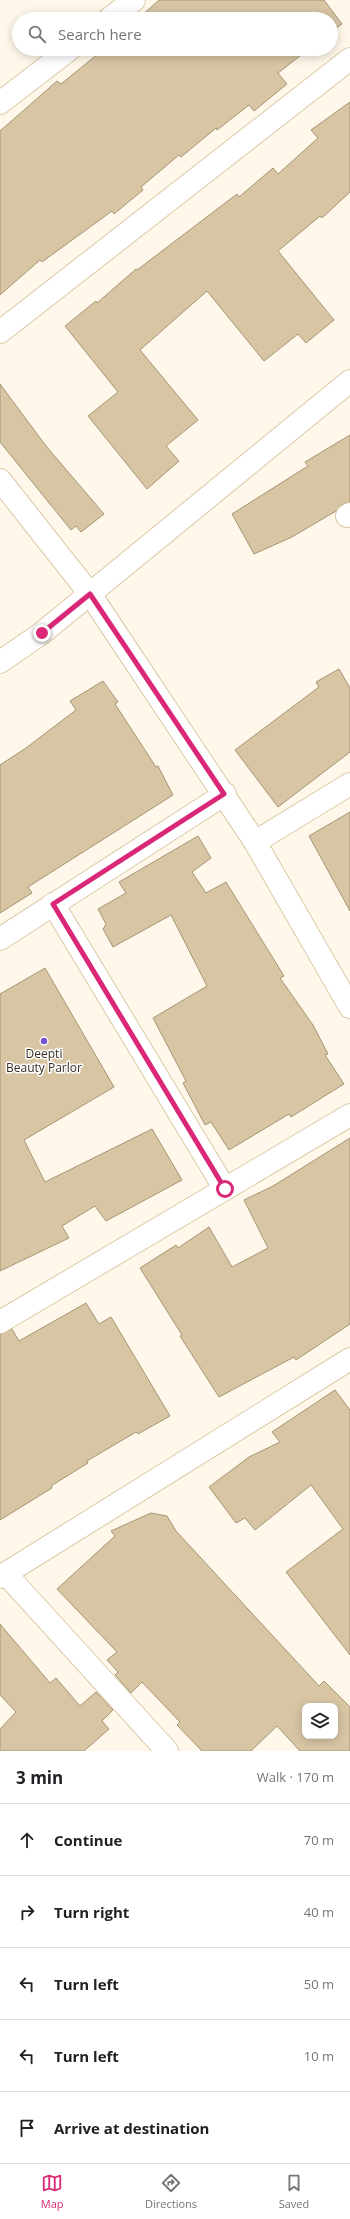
<!DOCTYPE html>
<meta charset="utf-8">
<style>
body{margin:0;font-family:"Open Sans",sans-serif;background:#f2f2f2;color:#202124}
.controls{position:absolute;right:12px;bottom:12px;display:grid;overflow:hidden;border-radius:8px;box-shadow:0 2px 10px #0003}
.controls button{width:36px;height:36px;display:grid;place-items:center;padding:0;border:0;border-bottom:1px solid #e0e0e0;background:#fff;color:#202124;font:20px sans-serif}
.stop{position:absolute;width:12px;height:12px;margin:-9px;border:3px solid #db2777;border-radius:50%;background:#fff}
.stop.end{background:#db2777;border-color:#fff;box-shadow:0 1px 4px #0008}
.list{margin:0;padding:0;list-style:none}
h2{display:flex;justify-content:space-between;align-items:center;height:52px;margin:0;padding:0 16px;font-size:17px}
h2 small{font-size:13px;font-weight:400;color:#757577}
.list li{display:grid;grid-template-columns:26px 1fr auto;gap:12px;align-items:center;box-sizing:border-box;height:72px;padding:0 16px;border-top:1px solid #e0e0e0}
.list b{display:block;font-size:15px;white-space:nowrap}
.list em{font-size:13px;font-style:normal;color:#757577}
.icon{flex:none;width:22px;height:22px;fill:none;stroke:currentColor;stroke-width:2;stroke-linecap:round;stroke-linejoin:round}
.map{position:relative;flex:none;width:350px;height:1751px;overflow:hidden}
.search{position:absolute;background:#fff;box-shadow:0 2px 10px #0003;left:12px;right:12px;top:12px;height:44px;display:flex;align-items:center;gap:10px;box-sizing:border-box;padding:0 14px;border-radius:22px;color:#757577;font-size:15px}
.sheet{height:412px;background:#fff}
nav{display:flex;justify-content:space-around;align-items:center;box-sizing:border-box;height:56px;border-top:1px solid #e0e0e0;background:#fff;font-size:11px;color:#757577}
nav a{display:grid;justify-items:center;gap:2px}
nav .on{color:#db2777}
.map>svg:first-child{display:block}
</style>
<div class="map">
<svg width="350" height="1751" viewBox="0 0 350 1751">
<rect width="100%" height="100%" fill="#fff8ea"/>
<g fill="#d7c5a4" stroke="#a69575" fill-rule="evenodd">
<polygon points="159,0 324,0 342,24 331,32 331,19 138,19"/>
<polygon points="104,49 309,49 278,73 287,84 254,111 249,105 217,130 216,128 181,157 179,155 141,187 143,190 114,214 112,211 42,262 40,260 0,295 0,131 57,81 61,84"/>
<polygon points="350,102 350,192 322,218 320,216 278,251 334,320 306,343 298,334 264,361 207,291 140,350 198,420 166,446 179,461 147,489 88,416 118,392 65,326 96,301 97,303 136,269 137,270 237,194 239,197 273,168 278,174 318,138 311,130"/>
<polygon points="0,384 46,446 104,514 81,532 76,526 71,530 0,442"/>
<polygon points="350,435 350,502 343,504 336,511 292,537 254,554 232,514 308,466 305,462"/>
<polygon points="339,669 350,688 350,752 278,807 235,750 319,687 316,682"/>
<polygon points="103,681 118,702 115,704 156,767 158,766 173,795 28,887 32,893 0,913 0,765 26,748 76,710 70,701"/>
<polygon points="350,812 350,911 309,836"/>
<polygon points="198,836 211,858 192,872 206,893 226,882 284,976 280,978 313,1025 328,1054 325,1055 344,1084 291,1117 289,1114 229,1150 211,1122 205,1125 183,1083 186,1081 153,1018 207,986 171,915 113,947 103,929 106,924 98,909 126,893 119,882"/>
<polygon points="45,968 114,1087 24,1140 45,1182 152,1129 182,1180 106,1221 95,1206 62,1226 69,1238 0,1271 0,994"/>
<polygon points="350,1138 350,1324 296,1360 294,1357 219,1397 180,1336 182,1335 140,1268 176,1245 178,1248 209,1227 232,1267 268,1248 244,1200 273,1186"/>
<polygon points="86,1303 99,1324 111,1317 170,1416 138,1434 136,1432 87,1461 88,1463 51,1486 52,1488 0,1520 0,1334 12,1329 19,1341"/>
<polygon points="335,1390 350,1410 350,1655 286,1572 343,1529 311,1485 255,1530 245,1518 236,1523 209,1487 249,1457 280,1442 272,1432"/>
<path d="M151,1513l16,3 9,15 143,155 5,-5 26,26v44h-50l-23,-25 -26,25h-49l-25,-26 3,-3 -38,-40 -11,11 -16,-18 3,-3 -11,-12 10,-8 -60,-63 58,-53 -4,-5zM305,1706h30v30h-30z"/>
<polygon points="0,1624 50,1683 56,1678 80,1706 96,1692 113,1710 102,1721 109,1729 84,1751 0,1751 0,1729 16,1712 0,1695"/>
</g>
<g fill="none" stroke-linecap="round" stroke-linejoin="round">
<g stroke="#dbc9a7" stroke-width="24">
<g id="minor">
<polyline points="109,19 134,0"/>
<polyline points="0,103 70,49"/>
<polyline points="0,332 350,59"/>
<polyline points="0,480 90,594 255,842 350,784"/>
<polyline points="347,516 350,514"/>
<polyline points="0,662 42,633 350,381"/>
<polyline points="255,842 350,1007"/>
<polyline points="0,939 225,794"/>
<polyline points="225,1189 350,1115"/>
<polyline points="0,1322 225,1189 53,904"/>
<polyline points="6,1574 167,1751"/>
<polyline points="0,1577 350,1359"/>
</g>
</g>
<use href="#minor" stroke="#fff" stroke-width="22"/>
</g>
<g fill="none" stroke-linecap="round" stroke-linejoin="round">
<polyline stroke="#db2777" stroke-width="5" points="42,633 90,594 224,794 53,904 225,1189"/>
</g>
<circle fill="#7454ce" stroke="#fff" stroke-width="1.5" cx="44" cy="1041" r="4"/>
<g text-anchor="middle" stroke-width="3" stroke-linejoin="round" paint-order="stroke">
<g font-size="12" fill="#362f22" stroke="#fff">
<text x="44" y="1058">Deepti<tspan x="44" dy="14">Beauty Parlor</tspan></text>
</g>
</g>
</svg>
<div class="controls">
<button><svg class="icon" aria-label="layers" viewBox="0 0 24 24"><path d="M12 4l9 5-9 5-9-5zM3 14l9 5 9-5"/></svg></button>
</div>
<div class="stop" style="left:225px;top:1189px"></div>
<div class="stop end" style="left:42px;top:633px"></div>
<div class="search"><svg class="icon" aria-label="search" viewBox="0 0 24 24"><circle cx="10" cy="10" r="6"/><path d="M15 15l6 6"/></svg>Search here</div>
</div>
<section class="sheet">
<h2>3 min<small>Walk · 170 m</small></h2>
<ul class="list">
<li><svg class="icon" aria-label="ahead" viewBox="0 0 24 24"><path d="M12 20V5M6 11l6-6 6 6"/></svg><div><b>Continue</b></div><em>70 m</em></li>
<li><svg class="icon" aria-label="right" viewBox="0 0 24 24"><path d="M7 20v-9h11M14 6l5 5-5 5"/></svg><div><b>Turn right</b></div><em>40 m</em></li>
<li><svg class="icon" aria-label="left" viewBox="0 0 24 24"><path d="M17 20v-9H6M10 6l-5 5 5 5"/></svg><div><b>Turn left</b></div><em>50 m</em></li>
<li><svg class="icon" aria-label="left" viewBox="0 0 24 24"><path d="M17 20v-9H6M10 6l-5 5 5 5"/></svg><div><b>Turn left</b></div><em>10 m</em></li>
<li><svg class="icon" aria-label="arrive" viewBox="0 0 24 24"><path d="M6 21V4h12l-3 4 3 4H6"/></svg><div><b>Arrive at destination</b></div></li>
</ul>
</section>
<nav>
<a class="on"><svg class="icon" aria-label="map" viewBox="0 0 24 24"><path d="M3 6l6-2 6 2 6-2v14l-6 2-6-2-6 2zM9 4v14M15 6v14"/></svg>Map</a>
<a><svg class="icon" aria-label="directions" viewBox="0 0 24 24"><path d="M12 3l9 9-9 9-9-9zM9 14v-3h6M13 9l2 2-2 2"/></svg>Directions</a>
<a><svg class="icon" aria-label="saved" viewBox="0 0 24 24"><path d="M7 4h10v16l-5-4-5 4z"/></svg>Saved</a>
</nav>
